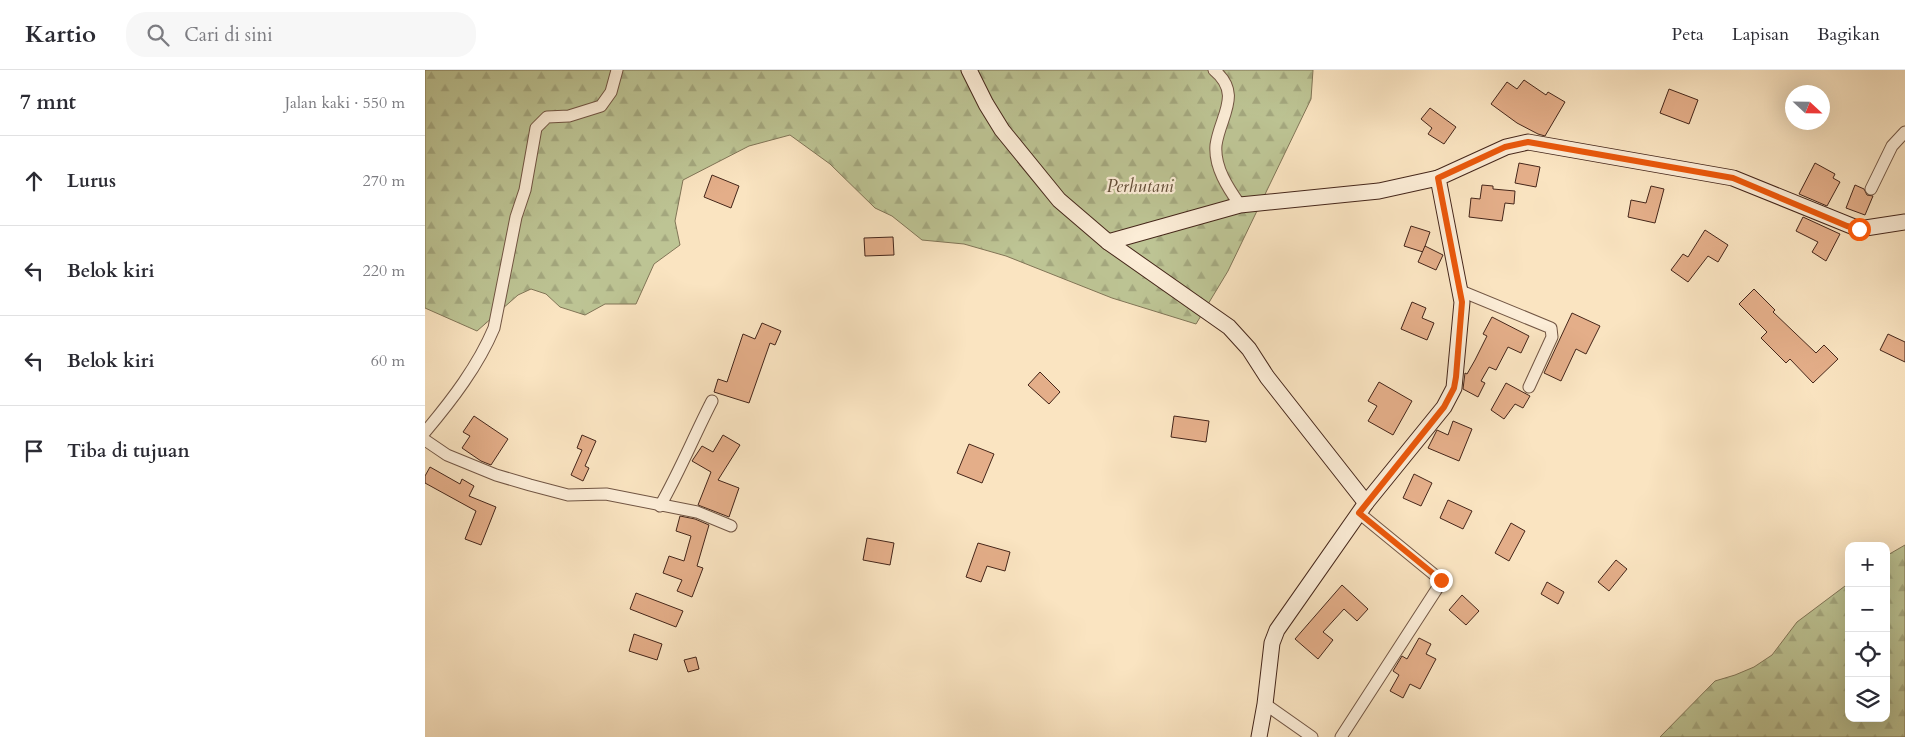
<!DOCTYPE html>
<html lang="id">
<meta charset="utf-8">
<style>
body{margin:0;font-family:Cardo,serif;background:#f7f7f7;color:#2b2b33}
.controls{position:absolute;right:15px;bottom:15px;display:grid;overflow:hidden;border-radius:10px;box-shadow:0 5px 20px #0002}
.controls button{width:45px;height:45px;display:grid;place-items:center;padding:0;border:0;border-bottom:1px solid #e1e1e2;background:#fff;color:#2b2b33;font:25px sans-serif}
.compass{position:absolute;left:1360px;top:15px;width:45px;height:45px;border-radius:50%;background:#fff;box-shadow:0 5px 20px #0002;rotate:112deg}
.stop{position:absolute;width:15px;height:15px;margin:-11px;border:4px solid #ea580c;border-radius:50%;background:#fff}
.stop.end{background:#ea580c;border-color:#fff;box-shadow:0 1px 5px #0008}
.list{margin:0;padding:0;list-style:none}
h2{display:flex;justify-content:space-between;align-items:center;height:65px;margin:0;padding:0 20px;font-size:21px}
h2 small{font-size:16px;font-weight:400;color:#7c7c81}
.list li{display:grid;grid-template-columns:32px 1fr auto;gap:15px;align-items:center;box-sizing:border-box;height:90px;padding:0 20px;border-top:1px solid #e1e1e2}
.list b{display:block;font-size:19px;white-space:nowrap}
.list em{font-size:16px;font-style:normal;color:#7c7c81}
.icon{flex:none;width:28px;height:28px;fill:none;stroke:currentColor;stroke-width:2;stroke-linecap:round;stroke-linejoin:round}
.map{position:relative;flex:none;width:1480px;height:667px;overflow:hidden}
header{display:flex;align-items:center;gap:30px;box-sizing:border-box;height:70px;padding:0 25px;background:#fff;border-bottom:1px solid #e1e1e2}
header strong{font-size:24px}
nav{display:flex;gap:28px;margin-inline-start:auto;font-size:18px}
.search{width:350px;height:45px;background:#f7f7f7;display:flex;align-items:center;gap:12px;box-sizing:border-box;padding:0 18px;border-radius:20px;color:#7c7c81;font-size:19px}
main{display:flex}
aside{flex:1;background:#fff}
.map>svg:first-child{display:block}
</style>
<header>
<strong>Kartio</strong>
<div class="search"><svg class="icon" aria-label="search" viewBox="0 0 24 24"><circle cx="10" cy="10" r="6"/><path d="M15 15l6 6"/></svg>Cari di sini</div>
<nav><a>Peta</a><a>Lapisan</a><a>Bagikan</a></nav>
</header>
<main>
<aside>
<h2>7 mnt<small>Jalan kaki · 550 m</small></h2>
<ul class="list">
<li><svg class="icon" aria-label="ahead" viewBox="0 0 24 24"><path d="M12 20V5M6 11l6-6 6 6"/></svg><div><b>Lurus</b></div><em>270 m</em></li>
<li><svg class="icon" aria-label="left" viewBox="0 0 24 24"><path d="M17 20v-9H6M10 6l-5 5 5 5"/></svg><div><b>Belok kiri</b></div><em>220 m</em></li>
<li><svg class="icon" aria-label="left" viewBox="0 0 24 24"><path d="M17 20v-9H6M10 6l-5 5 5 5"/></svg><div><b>Belok kiri</b></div><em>60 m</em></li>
<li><svg class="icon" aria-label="arrive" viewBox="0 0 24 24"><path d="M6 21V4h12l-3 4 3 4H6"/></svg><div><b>Tiba di tujuan</b></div></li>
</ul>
</aside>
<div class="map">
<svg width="1480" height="667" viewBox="0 0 1480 667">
<defs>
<pattern id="forest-firs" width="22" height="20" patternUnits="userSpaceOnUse" patternTransform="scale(1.25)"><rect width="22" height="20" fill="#bdc494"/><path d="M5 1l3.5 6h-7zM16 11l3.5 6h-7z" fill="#a4a87f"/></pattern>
</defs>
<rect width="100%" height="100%" fill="#fae4c1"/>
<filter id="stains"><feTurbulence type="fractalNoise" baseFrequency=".004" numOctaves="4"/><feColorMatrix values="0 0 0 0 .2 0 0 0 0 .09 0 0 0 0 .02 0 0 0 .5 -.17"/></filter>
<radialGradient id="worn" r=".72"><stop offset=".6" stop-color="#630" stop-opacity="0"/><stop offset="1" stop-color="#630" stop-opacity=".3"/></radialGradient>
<g fill="url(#forest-firs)" stroke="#817557">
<polygon points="0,0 888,0 886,29 803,201 771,254 687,228 581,186 539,174 497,170 467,146 450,138 405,94 365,65 324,76 258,110 250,151 255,175 229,194 211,234 180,234 160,245 135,237 121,224 106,219 93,225 52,261 0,238"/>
<polygon points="1480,475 1480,667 1235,667 1290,611 1310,605 1329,597 1347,585 1372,552 1424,513 1424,648 1461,648 1461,486"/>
</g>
<g fill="#e4ae89" stroke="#45261a">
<polygon points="1099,10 1121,25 1123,22 1140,32 1120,66 1113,64 1092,53 1066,34 1082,12 1092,19"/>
<polygon points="1244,19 1273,30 1264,54 1235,43"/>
<polygon points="1005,38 1031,57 1019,74 1003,64 1007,58 996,49"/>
<polygon points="1094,93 1115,97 1111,117 1090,113"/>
<polygon points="1390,93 1410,104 1408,108 1415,112 1402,136 1374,124"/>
<polygon points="287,105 314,116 306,138 279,127"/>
<polygon points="1057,115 1068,116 1068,119 1090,121 1089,134 1080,133 1077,151 1044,147 1046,128 1055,129"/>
<polygon points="1430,115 1439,119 1442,125 1448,126 1440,145 1421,138"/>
<polygon points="1226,116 1239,119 1230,153 1203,147 1206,130 1221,133"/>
<polygon points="1378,147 1415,164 1401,191 1387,182 1393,172 1371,161"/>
<polygon points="986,156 1005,162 998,182 979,176"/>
<polygon points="1280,160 1303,175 1293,192 1283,186 1263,212 1246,200 1258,184 1263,187"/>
<polygon points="468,167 469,185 440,186 439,168"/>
<polygon points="1000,176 1018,185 1011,200 993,192"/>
<polygon points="1329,219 1350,240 1348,242 1391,283 1399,275 1413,289 1388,313 1365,289 1361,293 1336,268 1342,262 1314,234"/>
<polygon points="987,232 1001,238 997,248 1009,253 1002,270 976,259"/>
<polygon points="1147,243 1175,256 1161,284 1151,279 1136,311 1119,303"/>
<polygon points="1067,247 1104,266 1096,283 1083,277 1071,300 1064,297 1056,311 1060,313 1053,327 1038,319 1040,303 1042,304 1050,290 1062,266 1058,264"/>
<polygon points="337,253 356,261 350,275 345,273 324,333 289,322 293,309 302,312 318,264 330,269"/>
<polygon points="1463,264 1480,272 1480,292 1455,280"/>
<polygon points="615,302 635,322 624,334 603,315"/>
<polygon points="954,312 987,331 968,365 943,351 952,336 943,331"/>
<polygon points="1081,313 1105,326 1098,338 1090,334 1079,349 1066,340"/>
<polygon points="49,346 83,369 66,395 56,391 37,378 45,366 38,362"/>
<polygon points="749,346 784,351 781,372 746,367"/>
<polygon points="1028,351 1047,359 1034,391 1003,378 1012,360 1023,365"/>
<polygon points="157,365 171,371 160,396 164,398 158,411 146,405 157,380 152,378"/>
<polygon points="298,365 315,375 293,410 314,418 304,447 273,435 286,402 267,391 277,376 288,382"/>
<polygon points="544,374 569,384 557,413 532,403"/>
<polygon points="5,397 35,414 37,409 49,416 44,426 71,437 56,475 40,469 51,441 0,413 0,406"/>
<polygon points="989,404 1007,413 996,436 978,428"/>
<polygon points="1023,430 1047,441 1038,459 1015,448"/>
<polygon points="255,446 270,449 284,455 272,496 278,498 267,527 252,521 257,510 238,503 244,486 259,491 266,466 251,461"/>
<polygon points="1086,453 1100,461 1084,491 1070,483"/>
<polygon points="442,468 469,473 465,495 438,490"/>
<polygon points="553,473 585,482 580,501 562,496 556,512 541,507"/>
<polygon points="1191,490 1202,499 1184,521 1173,512"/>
<polygon points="1122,512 1139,522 1133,534 1116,524"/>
<polygon points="917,515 943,539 932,551 919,539 898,562 908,570 893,589 870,569"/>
<polygon points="211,523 258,541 251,557 205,539"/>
<polygon points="1037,525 1054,541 1041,555 1024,540"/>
<polygon points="209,564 237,574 232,590 204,581"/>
<polygon points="994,568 1006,574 1001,584 1011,589 995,619 985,614 978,628 965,621 974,605 968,601 977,586 982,589"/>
<polygon points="271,587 274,599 263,602 259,590"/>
</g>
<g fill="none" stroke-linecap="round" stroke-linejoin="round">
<g stroke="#725644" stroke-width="13">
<g id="street">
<path d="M789,0c29,24 6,46 2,75 -2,22 12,43 24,60"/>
<polyline points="1446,119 1467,76 1480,62"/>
<polyline points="1036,221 1126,258 1127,267 1104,317"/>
<path d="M0,362c27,-32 53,-66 69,-104l22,-111 9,-27 11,-62 11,-11 22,-1 32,-10 10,-14 6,-22"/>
<polyline points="0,370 22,385 71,405 105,415 143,425 181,424 272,442 306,456"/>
<path d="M235,436c20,-35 34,-70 52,-105"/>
<polyline points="840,634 887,667"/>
<polyline points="916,667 1017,511 934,443"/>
</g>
</g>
<g stroke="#45261a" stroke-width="17">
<g id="secondary">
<polyline points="544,0 561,34 577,60 634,130 683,172 804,257 824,279 842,307 941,433"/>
<polyline points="683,172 815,135 954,121 1013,108"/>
<polyline points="834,667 840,634 847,573 852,560 941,433 1019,337 1029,318 1037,232 1013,108 1081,77 1103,72 1308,108 1434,159 1480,152"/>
</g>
</g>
<use href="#street" stroke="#fcedd7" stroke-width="11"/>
<use href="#secondary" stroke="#fcedd7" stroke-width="15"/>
</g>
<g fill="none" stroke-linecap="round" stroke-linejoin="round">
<polyline stroke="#ea580c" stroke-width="6" points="1016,510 934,443 1019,337 1029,318 1031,307 1037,232 1013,108 1080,77 1103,72 1308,108 1422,156 1434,159"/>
</g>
<g text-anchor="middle" stroke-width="4.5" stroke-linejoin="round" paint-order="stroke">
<g font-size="18" font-style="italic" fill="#634e38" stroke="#fcedd7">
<text x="715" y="122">Perhutani</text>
</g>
</g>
<rect width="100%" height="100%" filter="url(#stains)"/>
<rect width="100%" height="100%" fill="url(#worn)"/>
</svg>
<div class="controls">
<button>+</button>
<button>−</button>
<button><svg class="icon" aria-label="locate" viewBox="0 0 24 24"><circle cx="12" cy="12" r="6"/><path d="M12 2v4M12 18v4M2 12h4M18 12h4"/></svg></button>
<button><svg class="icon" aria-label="layers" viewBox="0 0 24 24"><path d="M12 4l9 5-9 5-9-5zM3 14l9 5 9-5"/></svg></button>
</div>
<svg class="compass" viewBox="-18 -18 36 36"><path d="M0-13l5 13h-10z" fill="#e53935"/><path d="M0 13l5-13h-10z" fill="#7c7c81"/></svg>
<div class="stop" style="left:1434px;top:159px"></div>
<div class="stop end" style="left:1016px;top:510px"></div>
</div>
</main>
